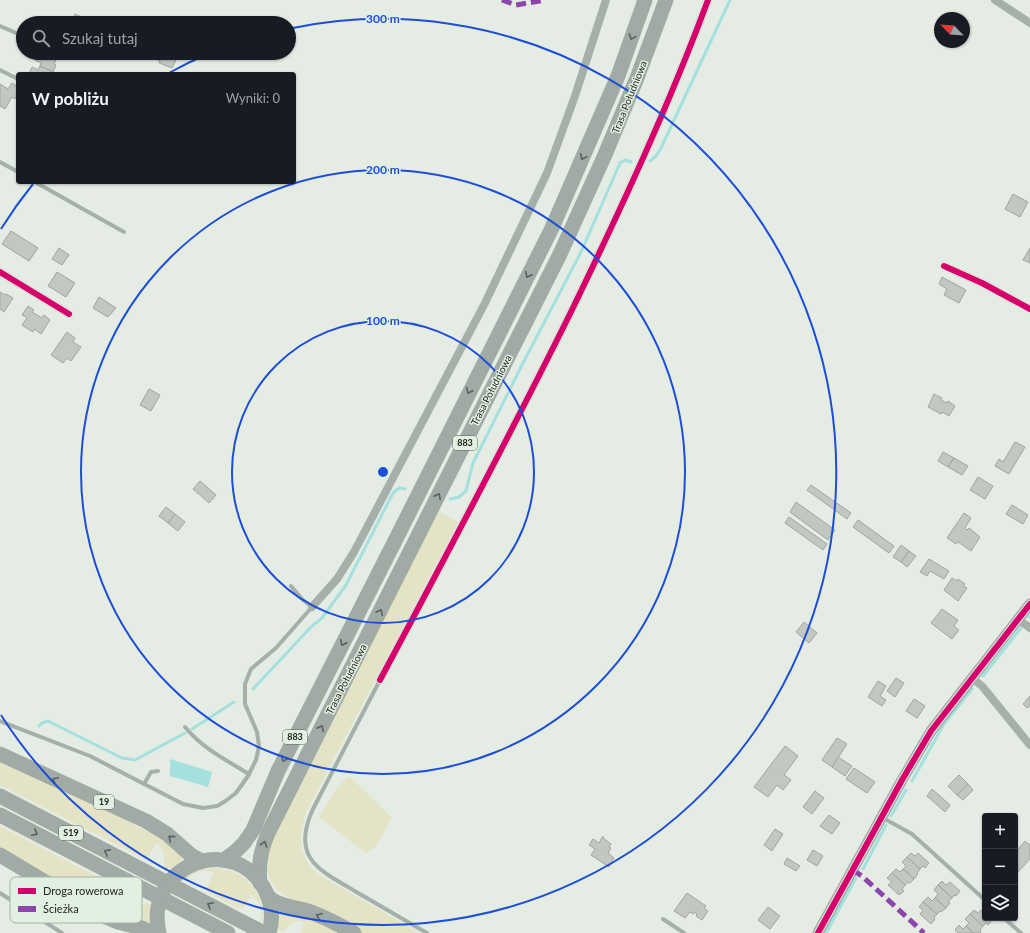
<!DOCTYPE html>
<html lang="pl">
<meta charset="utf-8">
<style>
body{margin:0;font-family:Lato,sans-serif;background:#20242c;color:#f1f3f6}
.controls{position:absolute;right:12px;bottom:12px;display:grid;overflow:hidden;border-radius:4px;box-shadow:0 1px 3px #0004}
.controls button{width:36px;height:36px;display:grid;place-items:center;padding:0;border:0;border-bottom:1px solid #363941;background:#171b24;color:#f1f3f6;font:20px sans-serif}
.compass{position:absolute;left:934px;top:12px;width:36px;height:36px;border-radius:50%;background:#171b24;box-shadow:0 1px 3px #0004;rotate:295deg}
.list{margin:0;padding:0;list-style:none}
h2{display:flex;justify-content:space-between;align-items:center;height:52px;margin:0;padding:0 16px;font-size:17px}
h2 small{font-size:13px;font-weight:400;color:#9ea1a6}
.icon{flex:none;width:22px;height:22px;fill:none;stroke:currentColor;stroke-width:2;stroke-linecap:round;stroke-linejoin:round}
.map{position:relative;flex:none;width:1030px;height:933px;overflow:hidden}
.search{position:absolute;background:#171b24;box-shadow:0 1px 3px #0004;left:16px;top:16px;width:280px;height:44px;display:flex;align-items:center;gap:10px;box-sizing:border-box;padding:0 14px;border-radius:22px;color:#9ea1a6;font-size:15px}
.panel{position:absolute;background:#171b24;box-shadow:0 1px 3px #0004;left:16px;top:72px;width:280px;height:112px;border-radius:4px}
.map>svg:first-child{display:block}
</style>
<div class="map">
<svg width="1030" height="933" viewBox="0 0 1030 933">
<rect width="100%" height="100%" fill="#e4ece4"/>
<g fill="#e5e3c6">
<path d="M437,511l21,11 -152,290c-8,25 -8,42 11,62l103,59h-57l-23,-14 -48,-19 -16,-11 -6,-9 -3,-9 1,-25z"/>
<path d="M0,763c34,15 68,29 101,45 30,14 59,28 84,50l-18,13 -4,-2c3,-11 2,-19 -7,-26l-9,16 -6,-3 -1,1 -140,-72z"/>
<polygon points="349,776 392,818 375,847 366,853 319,817 337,788"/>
<path d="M0,826l123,64 -2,2 7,4 -8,15c11,3 19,1 26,-9l5,3 -1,18 -19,-3 -32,-13 -99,-59z"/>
<path d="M212,868c31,0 52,22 51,53l-3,-1c4,-11 0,-19 -9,-25l-8,14 -3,-2 -2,2 -31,-17 1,-2 -2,-1 8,-16c-12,-5 -20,-1 -28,8l-4,-2c10,-6 18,-10 30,-11z"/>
<path d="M279,911l31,7 32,15h-41l3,-11c-10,-2 -15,2 -21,10l-6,-3z"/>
</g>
<polygon fill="#a4e0de" points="170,759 212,772 208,787 170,776"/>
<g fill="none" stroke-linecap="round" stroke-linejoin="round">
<g stroke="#a4e0de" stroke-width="3">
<polyline points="650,161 656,156 661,148 730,0"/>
<polyline points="450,499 459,497 466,491 473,463 523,363 581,252 620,163 625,160 631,162"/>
<polyline points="1029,617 1030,617"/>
<polyline points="983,676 1021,628"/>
<polyline points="253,689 312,626 322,618 346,585 393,493 399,488 405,489"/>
<polyline points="39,726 42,723 48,721 122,758 135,760 185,733"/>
<polyline points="192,729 234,702"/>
<polyline points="912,781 944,724 972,689"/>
<polyline points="891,816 906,790"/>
<polyline points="863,869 886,825"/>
<polyline points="826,933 856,878"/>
</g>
</g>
<g fill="#c2c7c0" stroke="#a0a59e">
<polygon points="75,14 84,18 91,19 91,20 94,22 94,20 101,23 72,23"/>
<polygon points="38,53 41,53 56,60 54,64 56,65 53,72 40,66 41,63 35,60"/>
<polygon points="151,53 178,53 176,58 177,58 172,68 159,63 160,61 150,57"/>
<polygon points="40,66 53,72 52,74 29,74 32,67 38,70"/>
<polygon points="12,83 18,87 18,93 15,99 12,97 5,109 0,106 0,84 8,89"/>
<polygon points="1013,194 1028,202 1020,217 1005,209"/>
<polygon points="11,231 38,248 29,261 2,244"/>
<polygon points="59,248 69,255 62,265 52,259"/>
<polygon points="1030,248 1030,263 1023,260"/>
<polygon points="57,272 75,283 66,297 48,286"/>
<polygon points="942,277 966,290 959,303 944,295 947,289 939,284"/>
<polygon points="0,292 5,295 6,294 13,298 4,312 0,309"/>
<polygon points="99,297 116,308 108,317 93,308"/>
<polygon points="28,306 34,310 32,312 42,318 44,315 50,320 41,334 34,329 33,332 22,325 27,318 22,315"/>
<polygon points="67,332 75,338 73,342 81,347 71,361 67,358 63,363 51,355"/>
<polygon points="149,389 160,395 151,411 140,405"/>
<polygon points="934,394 942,398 941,400 947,403 948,401 955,406 949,416 942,412 941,414 928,407"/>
<polygon points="1015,442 1025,447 1009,474 995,466 999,459 1003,462"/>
<polygon points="943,452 954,458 948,467 938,461"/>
<polygon points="954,458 968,466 962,475 948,467"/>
<polygon points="978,477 993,486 985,499 970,490"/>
<polygon points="200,481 216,495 209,503 193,489"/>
<polygon points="811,485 851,513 847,519 807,490"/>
<polygon points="796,502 835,530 828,540 790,512"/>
<polygon points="1012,505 1028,515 1023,524 1006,514"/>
<polygon points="166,507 175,514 168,523 159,516"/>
<polygon points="964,513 971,518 965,528 967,530 969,528 980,537 971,551 958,542 956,544 947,538"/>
<polygon points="175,514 185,522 178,531 168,523"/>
<polygon points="789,517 827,544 823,550 785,523"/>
<polygon points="858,520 894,546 889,553 853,527"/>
<polygon points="901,545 909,551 901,562 893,557"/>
<polygon points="909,551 916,556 907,567 901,562"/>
<polygon points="929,559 949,571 944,579 930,571 927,576 920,572"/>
<polygon points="952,578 957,581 958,579 965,584 963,586 967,588 958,601 944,590"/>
<polygon points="942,609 958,620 954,626 959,630 952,639 931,623"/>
<polygon points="804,622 817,633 809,643 796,632"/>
<polygon points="896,678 904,683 895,697 887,691"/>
<polygon points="878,681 886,686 880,696 886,700 882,706 868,697"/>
<polygon points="1030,696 1030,706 1027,708 1023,704"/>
<polygon points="914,699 925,706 917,718 906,711"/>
<polygon points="837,738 847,744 832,767 822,760"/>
<polygon points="785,746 798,756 784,775 791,780 783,790 777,785 768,797 754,787"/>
<polygon points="838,757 852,766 845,776 832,767"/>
<polygon points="854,768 875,782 867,793 846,779"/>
<polygon points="959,775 968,784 957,795 948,786"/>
<polygon points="968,784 973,790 963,800 957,795"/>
<polygon points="932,789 950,805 945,812 927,796"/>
<polygon points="815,791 824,798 812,814 803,807"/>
<polygon points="829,815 840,823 832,834 820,826"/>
<polygon points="775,829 783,834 772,851 764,845"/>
<polygon points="603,836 603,838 611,844 609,847 611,848 608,853 614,858 609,867 591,855 595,849 589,845 593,839 599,843"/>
<polygon points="1025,841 1030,845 1030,859 1018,872 1015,870 1015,853"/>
<polygon points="813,850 823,856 817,866 807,860"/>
<polygon points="911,853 915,856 918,853 929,863 925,868 923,866 920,869 907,857"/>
<polygon points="907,857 920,869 917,873 918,874 914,879 903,869 906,866 902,862"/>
<polygon points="787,858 800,866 796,871 784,864"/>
<polygon points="896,869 900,872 903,869 914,879 910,883 908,882 905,885 892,873"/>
<polygon points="892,873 905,885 902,889 904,891 899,895 888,885 892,882 887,878"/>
<polygon points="942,881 946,885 950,882 960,891 956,896 954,895 952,898 938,885"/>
<polygon points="938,885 952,898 948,901 950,903 946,908 935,898 938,894 934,890"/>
<polygon points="687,893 706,906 704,908 708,911 702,920 696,916 697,914 694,912 693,914 690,912 685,918 674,911"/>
<polygon points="928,897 932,901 935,898 946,908 941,912 940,911 937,914 923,902"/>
<polygon points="923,902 937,914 934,918 935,919 931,924 920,914 923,910 919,907"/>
<polygon points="768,907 780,916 770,929 758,920"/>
<polygon points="974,910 978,913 981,910 985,914 985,918 990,918 992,920 988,925 986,923 983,926 970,914"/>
<polygon points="970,914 983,926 980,930 981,931 980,933 974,933 966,926 969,923 965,919"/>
<polygon points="959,925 963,929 966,926 974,933 958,933 955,930"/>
</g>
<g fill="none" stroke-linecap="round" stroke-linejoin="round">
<g stroke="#a5b0aa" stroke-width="4">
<polyline points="0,26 23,36"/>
<polyline points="0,70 18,79"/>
<polyline points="0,162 18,172"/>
<polyline points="35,182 124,232"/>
<path d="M380,680l-67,129c-7,15 -12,35 -2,50 9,14 33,25 47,34 23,13 46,27 69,40"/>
<polyline points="0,721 90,756 183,804 203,808 217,806 224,802 236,793 248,776 256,760 259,746 257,732 245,704 245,684 251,669 276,648 312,607 303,600 291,586"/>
<path d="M185,727c17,21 41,33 64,47"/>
<polyline points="144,784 151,772 158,771"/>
<polyline points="883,818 912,834 985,900"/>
<polyline points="0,893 62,933"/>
<polyline points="1004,918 1021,933"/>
<polyline points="663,919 684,933"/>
</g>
<g stroke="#a5b0aa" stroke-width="8">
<polyline points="995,0 1030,23"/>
<polyline points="944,266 982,283 1030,309"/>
<polyline points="0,272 69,314"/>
<polyline points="312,607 337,579 354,552 485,303 547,173 575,96 606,0"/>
<polyline points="1018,619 1030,628"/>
<polyline points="972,678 982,686 1030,745"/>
<path d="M380,680c64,-120 128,-241 189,-364 50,-103 99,-208 139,-316"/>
</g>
<polyline stroke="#a3aea8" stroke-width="11" points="818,933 902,780 931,731 1030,604"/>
<g stroke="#a0aba6" stroke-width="15">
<polyline points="0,754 146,821 167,834 192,856 202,861"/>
<polyline points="0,796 264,933"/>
<polyline points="0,815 228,933"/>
<polyline points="0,855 97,913 118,922 142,928 153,933"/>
<polyline points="224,860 236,851 244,843 253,830 278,771 396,539 552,228 618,76 645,0"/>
<path d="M260,883c-2,-19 1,-33 8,-50l292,-579 44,-97 33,-79 29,-78"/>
<path d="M267,895c10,12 30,12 44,17 15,6 29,13 43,21"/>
<path d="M159,933c-16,-69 77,-103 107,-41 6,13 7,27 3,41"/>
</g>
<g stroke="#8e44ad" stroke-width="5" stroke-dasharray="10 5" stroke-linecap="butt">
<polyline points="502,0 516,5 545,0"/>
<polyline points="853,870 862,876 924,933"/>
</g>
<g stroke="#e1f0e1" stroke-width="8">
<g id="cycleway">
<polyline points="944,266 982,283 1030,309"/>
<polyline points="0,272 69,314"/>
<path d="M380,680c64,-120 128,-241 189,-364 50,-103 99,-208 139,-316"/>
<polyline points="818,933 902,780 931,731 1030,604"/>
</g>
</g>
<use href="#cycleway" stroke="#d6006c" stroke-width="6"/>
</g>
<defs><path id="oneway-chevron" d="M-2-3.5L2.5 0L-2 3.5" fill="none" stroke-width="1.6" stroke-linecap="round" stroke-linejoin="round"/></defs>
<g stroke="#5a625d">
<use href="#oneway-chevron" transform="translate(632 37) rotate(110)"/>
<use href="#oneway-chevron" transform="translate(583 157) rotate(114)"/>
<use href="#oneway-chevron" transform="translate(528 275) rotate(117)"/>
<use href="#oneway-chevron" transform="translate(469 391) rotate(116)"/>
<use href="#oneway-chevron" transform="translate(438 496) rotate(-63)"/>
<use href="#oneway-chevron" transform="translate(380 612) rotate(-63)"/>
<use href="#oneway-chevron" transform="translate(343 643) rotate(117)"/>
<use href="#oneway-chevron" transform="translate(321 728) rotate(-63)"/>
<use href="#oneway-chevron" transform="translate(284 759) rotate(117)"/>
<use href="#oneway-chevron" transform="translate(55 780) rotate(-155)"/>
<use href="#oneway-chevron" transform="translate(35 833) rotate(27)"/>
<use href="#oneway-chevron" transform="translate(171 838) rotate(-140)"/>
<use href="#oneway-chevron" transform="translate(264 844) rotate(-72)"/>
<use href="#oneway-chevron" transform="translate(107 852) rotate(-152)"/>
<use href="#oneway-chevron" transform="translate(210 905) rotate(-153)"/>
<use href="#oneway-chevron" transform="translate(319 916) rotate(-157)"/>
</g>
<g fill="none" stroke="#1d4ed8" stroke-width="2">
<circle cx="383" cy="472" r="151"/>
<circle cx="383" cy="472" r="302"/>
<path d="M1 229A453 453 0 0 1 33 184M167 74A453 453 0 0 1 210 53M293 28A453 453 0 1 1 1 715"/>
</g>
<g text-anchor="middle" stroke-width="3" stroke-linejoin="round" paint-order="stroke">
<g fill="#e1f0e1" stroke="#5b635b" stroke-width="1">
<rect x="453" y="436" width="24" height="14" rx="3"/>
<rect x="283" y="730" width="24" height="14" rx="3"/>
<rect x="94" y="795" width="20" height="14" rx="3"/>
<rect x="59" y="826" width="24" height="14" rx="3"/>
</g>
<g font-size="9" font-weight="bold" fill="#212621">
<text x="465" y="446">883</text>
<text x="295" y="740">883</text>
<text x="104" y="805">19</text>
<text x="71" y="836">S19</text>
</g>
<g font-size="10" fill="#212621" stroke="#e1f0e1">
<text transform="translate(629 97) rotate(-68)" y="4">Trasa Południowa</text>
<text transform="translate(491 390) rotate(-63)" y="4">Trasa Południowa</text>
<text transform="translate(346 679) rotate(-63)" y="4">Trasa Południowa</text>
</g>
</g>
<rect x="10" y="877" width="132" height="46" rx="6" fill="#e1f0e1" stroke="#a7b3a7" stroke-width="1"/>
<rect x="18" y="888" width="18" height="6" fill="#d6006c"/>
<rect x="18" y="906" width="18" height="6" fill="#8e44ad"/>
<g font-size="11" fill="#212621">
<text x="43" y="895">Droga rowerowa</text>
<text x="43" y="913">Ścieżka</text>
</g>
<circle cx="383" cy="472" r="6" fill="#1d4ed8" stroke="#e1f0e1" stroke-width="2"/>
<g font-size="12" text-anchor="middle" font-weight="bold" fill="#1d4ed8" stroke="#e1f0e1" stroke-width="3" stroke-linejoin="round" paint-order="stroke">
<text x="383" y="23">300 m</text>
<text x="383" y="174">200 m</text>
<text x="383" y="325">100 m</text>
</g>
</svg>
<div class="controls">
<button>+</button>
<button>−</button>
<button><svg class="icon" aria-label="layers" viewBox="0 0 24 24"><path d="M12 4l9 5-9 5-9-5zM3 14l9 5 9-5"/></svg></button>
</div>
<svg class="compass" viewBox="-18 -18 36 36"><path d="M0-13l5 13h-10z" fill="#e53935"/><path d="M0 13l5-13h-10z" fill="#9ea1a6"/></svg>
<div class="search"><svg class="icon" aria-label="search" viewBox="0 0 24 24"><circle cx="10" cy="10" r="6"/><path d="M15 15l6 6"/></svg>Szukaj tutaj</div>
<section class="panel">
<h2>W pobliżu<small>Wyniki: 0</small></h2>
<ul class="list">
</ul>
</section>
</div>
